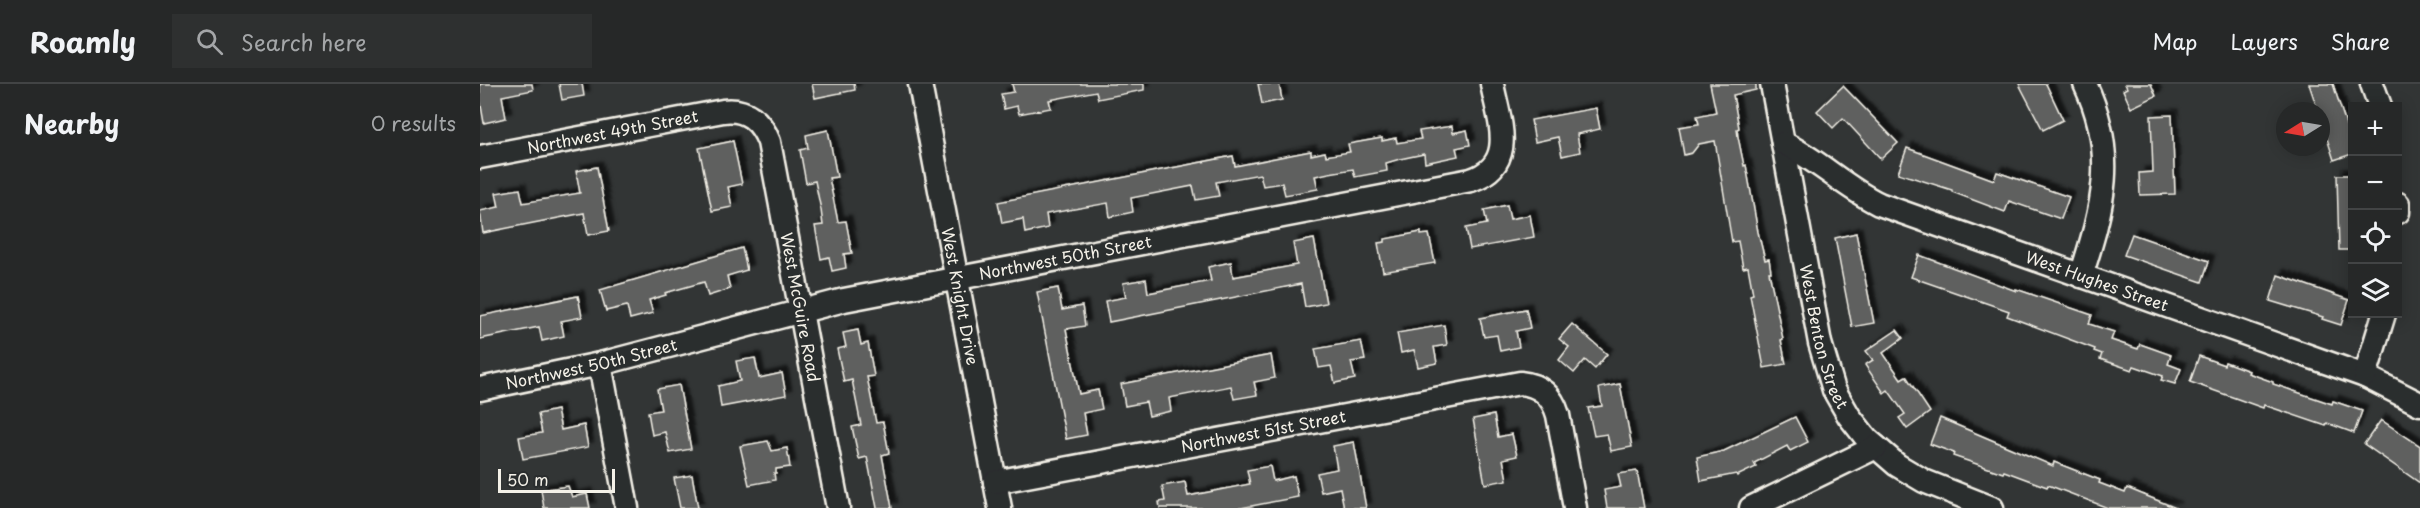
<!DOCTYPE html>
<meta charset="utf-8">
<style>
body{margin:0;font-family:"Playpen Sans",sans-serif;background:#2e3030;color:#f1f3f6}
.controls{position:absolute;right:18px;top:18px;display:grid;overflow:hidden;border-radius:0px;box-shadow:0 3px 15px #0003}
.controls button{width:54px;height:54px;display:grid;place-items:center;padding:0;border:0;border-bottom:2px solid #424445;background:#262828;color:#f1f3f6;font:30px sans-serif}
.compass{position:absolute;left:1796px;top:18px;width:54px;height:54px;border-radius:50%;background:#262828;box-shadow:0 3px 15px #0003;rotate:259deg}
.scale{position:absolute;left:18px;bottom:15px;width:117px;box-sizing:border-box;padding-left:6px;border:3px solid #f4f1e8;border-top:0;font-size:16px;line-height:21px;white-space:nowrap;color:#f4f1e8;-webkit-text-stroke:4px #2a2d2e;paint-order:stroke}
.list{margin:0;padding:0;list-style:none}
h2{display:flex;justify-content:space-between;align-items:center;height:78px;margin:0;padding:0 24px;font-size:26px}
h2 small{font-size:20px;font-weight:400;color:#a4a6a8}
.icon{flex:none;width:33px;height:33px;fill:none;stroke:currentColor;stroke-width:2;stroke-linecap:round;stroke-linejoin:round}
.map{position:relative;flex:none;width:1940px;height:424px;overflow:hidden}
header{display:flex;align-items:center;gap:36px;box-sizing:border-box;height:84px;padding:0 30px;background:#262828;border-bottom:2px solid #424445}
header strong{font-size:28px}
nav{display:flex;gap:33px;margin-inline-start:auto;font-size:21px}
.search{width:420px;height:54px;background:#2e3030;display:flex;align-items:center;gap:15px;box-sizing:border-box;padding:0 21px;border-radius:0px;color:#a4a6a8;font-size:22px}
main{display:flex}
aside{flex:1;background:#262828}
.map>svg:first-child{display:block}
</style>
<header>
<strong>Roamly</strong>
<div class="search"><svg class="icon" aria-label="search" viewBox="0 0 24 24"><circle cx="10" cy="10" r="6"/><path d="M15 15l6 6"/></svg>Search here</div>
<nav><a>Map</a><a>Layers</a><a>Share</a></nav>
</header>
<main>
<aside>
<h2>Nearby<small>0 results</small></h2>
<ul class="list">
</ul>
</aside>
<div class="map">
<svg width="1940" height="424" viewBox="0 0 1940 424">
<defs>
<filter id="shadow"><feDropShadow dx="5.5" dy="-5.5" stdDeviation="1.5" flood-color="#0009"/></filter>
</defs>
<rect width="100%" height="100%" fill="#323535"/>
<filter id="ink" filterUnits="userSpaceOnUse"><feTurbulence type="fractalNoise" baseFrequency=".0167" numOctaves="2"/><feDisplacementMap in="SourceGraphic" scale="12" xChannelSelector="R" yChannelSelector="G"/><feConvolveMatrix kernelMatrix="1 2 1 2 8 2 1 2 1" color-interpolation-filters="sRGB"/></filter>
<g filter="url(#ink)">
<g fill="#5f605f" stroke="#f4f1e8" stroke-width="1.5" filter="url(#shadow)">
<polygon points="0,0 52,0 53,6 22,12 26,34 4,39 0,16"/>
<polygon points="79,0 102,0 104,12 82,16"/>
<polygon points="332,0 374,0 375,6 335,14"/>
<polygon points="532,0 664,0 664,6 618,15 616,7 569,16 571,24 539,30 537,22 524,25 521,10 534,8"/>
<polygon points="778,0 799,0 802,16 782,20"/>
<polygon points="1230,0 1276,0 1276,6 1253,11 1259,44 1257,45 1258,53 1264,82 1266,81 1278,148 1285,176 1289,175 1291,188 1289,188 1303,255 1301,256 1306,280 1284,284 1270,211 1273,210 1268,183 1263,184 1258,157 1252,158 1235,57 1219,60 1212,69 1204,71 1199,43 1219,40 1217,32 1236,28"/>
<polygon points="1539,0 1566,0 1583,36 1563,46"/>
<polygon points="1645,0 1671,0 1676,12 1651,24 1643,6 1647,4"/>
<polygon points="1829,0 1853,0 1872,59 1872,70 1854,76 1841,36 1841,27 1838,27"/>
<polygon points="1363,2 1418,59 1401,75 1363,34 1353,44 1337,27"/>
<polygon points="1116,24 1120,45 1097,50 1100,68 1082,72 1078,53 1055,58 1051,36"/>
<polygon points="1692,31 1695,110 1660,111 1659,89 1673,88 1671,32"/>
<polygon points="972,42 973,49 987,46 990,61 976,64 978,72 945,79 944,70 920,75 906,79 907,87 875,93 873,85 849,89 835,92 838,105 805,111 802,99 783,102 780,90 736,98 739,112 716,116 713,102 651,114 653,128 630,133 628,119 566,130 568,144 545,149 543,135 522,139 518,118 753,72 755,82 831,67 831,71 845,68 846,72 870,68 868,60 902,54 902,57 916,54 917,59 941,55 939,47"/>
<polygon points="348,46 357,93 349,94 358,138 366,137 372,169 364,170 366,184 352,187 349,173 341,175 335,142 343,141 341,126 335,97 326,99 320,66 328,64 326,51"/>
<polygon points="253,57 262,100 248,103 252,123 232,127 219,64"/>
<polygon points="1427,64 1514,96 1517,88 1589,113 1581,135 1529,117 1525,128 1472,108 1472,106 1418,89"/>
<polygon points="117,83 129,147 108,151 104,129 3,149 0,127 19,123 16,109 40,105 43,119 100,109 96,87"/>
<polygon points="1857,91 1872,91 1872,166 1859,166"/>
<polygon points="1027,121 1030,135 1050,131 1054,153 990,165 986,144 1007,140 1004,126"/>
<polygon points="941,148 941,151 949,150 955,179 903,188 898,159 905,158 905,155"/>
<polygon points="1376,149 1394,239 1372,243 1355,154"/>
<polygon points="1652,150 1729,177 1722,198 1644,171"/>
<polygon points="834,155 846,219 825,223 821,200 629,238 625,217 646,213 643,199 666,195 668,209 731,197 728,183 751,178 753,193 817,181 813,159"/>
<polygon points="262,164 267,186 247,192 250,205 228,212 224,198 185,209 186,211 169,216 173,229 150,235 147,222 126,227 120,206"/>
<polygon points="1439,171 1536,207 1536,205 1612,231 1609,240 1634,248 1631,256 1658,265 1660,260 1691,271 1688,280 1701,285 1695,300 1681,296 1683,292 1654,282 1652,286 1620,275 1622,270 1614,267 1615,265 1527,232 1529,227 1431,193"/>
<polygon points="1798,191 1869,216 1861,241 1842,235 1843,233 1790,217"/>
<polygon points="578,204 582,226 602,222 605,242 586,245 599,310 618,306 622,325 603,329 607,351 586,355 557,208"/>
<polygon points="98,212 102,233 81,237 84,252 62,257 59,243 0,255 0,232"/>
<polygon points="1046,225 1050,244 1036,247 1039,263 1020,267 1017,251 1004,253 1000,234"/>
<polygon points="1092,240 1127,270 1115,285 1105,276 1094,289 1079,276 1089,263 1079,255"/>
<polygon points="964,241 967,261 954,263 957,279 938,283 934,266 921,269 917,249"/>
<polygon points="378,246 381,261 388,259 394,292 387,293 396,339 403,338 409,369 402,371 412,424 397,424 387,373 379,375 372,343 381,341 372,296 364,298 357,265 366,263 363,249"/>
<polygon points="1417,246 1423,254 1403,269 1421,295 1426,292 1450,328 1427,345 1419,334 1425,330 1408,306 1404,309 1385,281 1393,276 1386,267"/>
<polygon points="881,257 885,276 871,278 875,295 855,299 851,282 839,284 835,265"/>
<polygon points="791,271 795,294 774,298 777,311 754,315 751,302 689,314 691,327 669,332 666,318 645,322 641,300"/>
<polygon points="1719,272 1744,281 1745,278 1769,287 1768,289 1793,298 1793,300 1852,320 1853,317 1882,327 1874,349 1847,339 1846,342 1784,321 1783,324 1710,298"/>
<polygon points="275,274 279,294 302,289 306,311 241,323 238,302 260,297 256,277"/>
<polygon points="1140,300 1152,363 1131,367 1127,350 1114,352 1108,324 1122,322 1119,304"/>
<polygon points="199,301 211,365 190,369 185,348 172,351 168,328 181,326 177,305"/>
<polygon points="77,326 81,346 104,341 108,363 43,375 39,353 62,349 58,330"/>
<polygon points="1014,331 1018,353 1032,350 1037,372 1023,375 1027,396 1005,400 993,335"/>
<polygon points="1315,333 1328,358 1310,367 1307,362 1274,379 1276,383 1257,392 1256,390 1221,397 1217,373 1244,367"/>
<polygon points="1460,334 1573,382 1574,378 1620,396 1619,399 1645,409 1647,404 1696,424 1628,424 1568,401 1567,403 1524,387 1523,389 1473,372 1474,369 1450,360"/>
<polygon points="1901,336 1940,362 1940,399 1884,360"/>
<polygon points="288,357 292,367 307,364 310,383 296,385 296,389 294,389 295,396 269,401 260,362"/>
<polygon points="874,358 886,424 864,424 860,404 841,408 837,389 857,385 853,362"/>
<polygon points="790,382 793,397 814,392 818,413 761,424 680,424 679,418 685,417 682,402 705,398 708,412 770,400 767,386"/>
<polygon points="1157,387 1164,424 1127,424 1124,406 1141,403 1138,390"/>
<polygon points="212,391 218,424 200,424 194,394"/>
<polygon points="88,402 92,413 107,410 110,424 64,424 61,406"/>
</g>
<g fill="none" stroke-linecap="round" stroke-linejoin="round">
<g stroke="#f4f1e8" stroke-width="27">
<g id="minor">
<path id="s1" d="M440,0l80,424"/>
<path id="s2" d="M1292,0l48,259 14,47 15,26 18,23 30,26 27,16 68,27"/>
<polyline points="1892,0 1900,22"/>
<path id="s3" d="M1303,59c34,16 61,44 96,61l486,172 55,28"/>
<path id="s4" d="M0,73l243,-46c24,-3 38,10 46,31l69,366"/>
<polyline points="1918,120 1918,128"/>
<path d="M1601,192c22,-69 37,-122 4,-192"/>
<polyline points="120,280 147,424"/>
<polyline points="1885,292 1904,230"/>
<path id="s5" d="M0,305l120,-25 244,-64 627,-120c47,-16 28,-59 21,-96"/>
<path id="s6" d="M515,398l525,-99c20,2 32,12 38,32l17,93"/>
<polyline points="1271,424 1396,363"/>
</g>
</g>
<use href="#minor" stroke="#2a2d2e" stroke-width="22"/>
</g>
</g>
<g text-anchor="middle" stroke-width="6" stroke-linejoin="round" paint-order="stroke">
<g font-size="16" fill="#f4f1e8" stroke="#2a2d2e">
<text dy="6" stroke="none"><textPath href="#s4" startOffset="135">Northwest 49th Street</textPath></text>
<text dy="6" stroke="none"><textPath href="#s5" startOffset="600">Northwest 50th Street</textPath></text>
<text dy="6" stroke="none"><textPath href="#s3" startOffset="345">West Hughes Street</textPath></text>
<text dy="6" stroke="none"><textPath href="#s1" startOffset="216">West Knight Drive</textPath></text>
<text dy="6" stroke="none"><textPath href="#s4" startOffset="476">West McGuire Road</textPath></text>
<text dy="6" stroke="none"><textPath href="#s2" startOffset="258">West Benton Street</textPath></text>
<text dy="6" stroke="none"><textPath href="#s5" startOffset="114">Northwest 50th Street</textPath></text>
<text dy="6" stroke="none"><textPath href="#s6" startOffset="273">Northwest 51st Street</textPath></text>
</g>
</g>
</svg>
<div class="controls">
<button>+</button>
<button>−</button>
<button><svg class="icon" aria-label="locate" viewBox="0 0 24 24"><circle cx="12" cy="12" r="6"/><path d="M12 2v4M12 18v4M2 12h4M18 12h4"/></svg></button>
<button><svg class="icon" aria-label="layers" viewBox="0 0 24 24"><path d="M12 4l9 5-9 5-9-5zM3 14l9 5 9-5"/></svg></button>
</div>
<svg class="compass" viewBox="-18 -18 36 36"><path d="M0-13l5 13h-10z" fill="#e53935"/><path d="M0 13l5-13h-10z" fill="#a4a6a8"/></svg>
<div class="scale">50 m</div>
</div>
</main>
